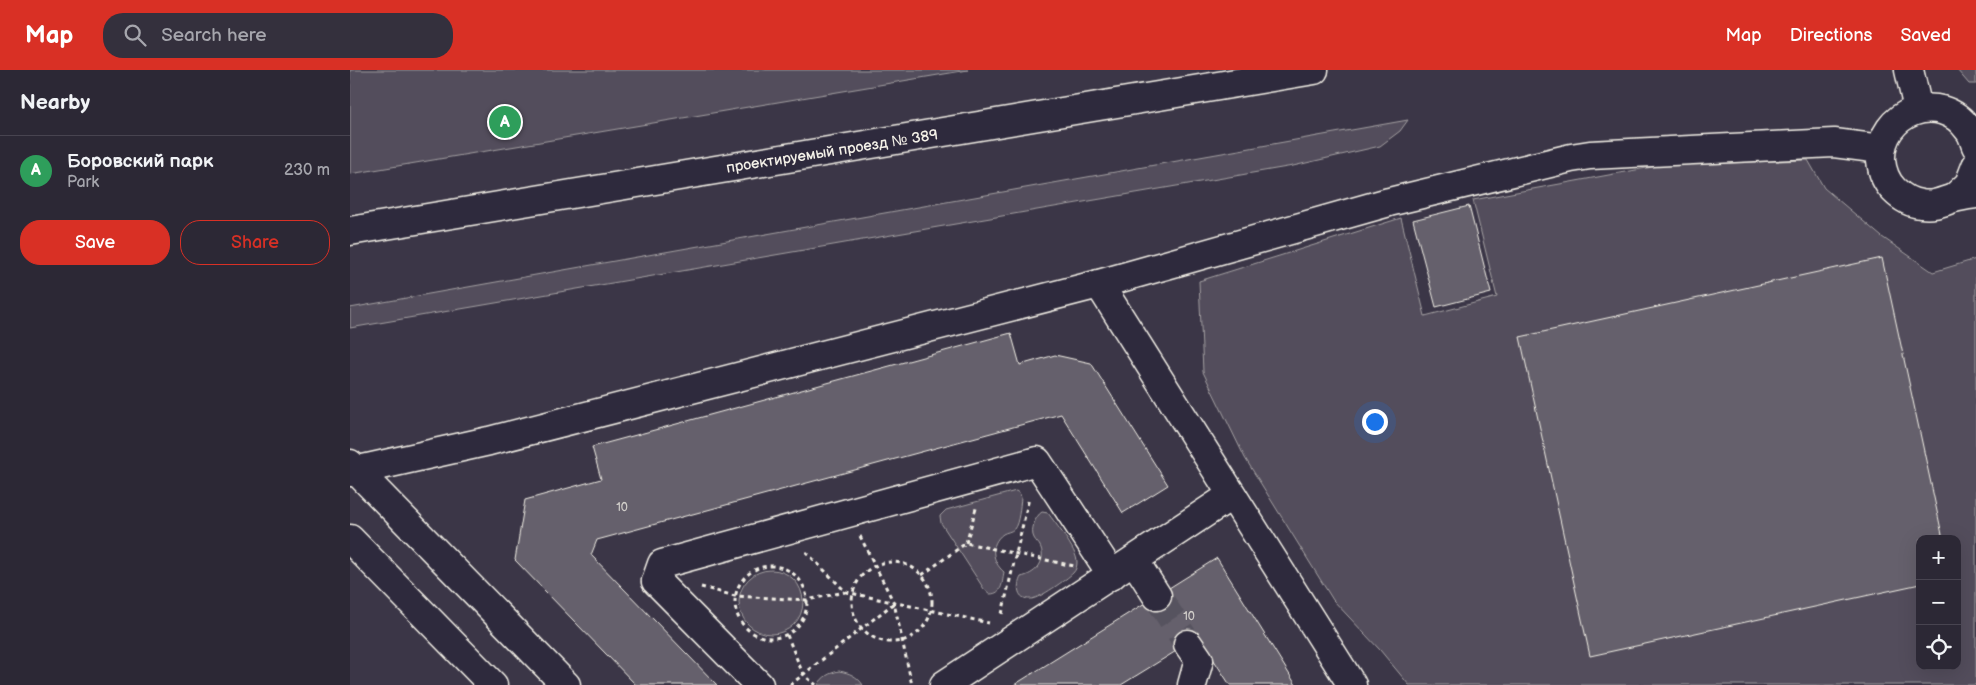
<!DOCTYPE html>
<meta charset="utf-8">
<style>
body{margin:0;font-family:"Balsamiq Sans",sans-serif;background:#34303d;color:#f1f3f6}
.controls{position:absolute;right:15px;bottom:15px;display:grid;overflow:hidden;border-radius:10px;box-shadow:0 5px 20px #0002}
.controls button{width:45px;height:45px;display:grid;place-items:center;padding:0;border:0;border-bottom:1px solid #484450;background:#2c2835;color:#f1f3f6;font:25px sans-serif}
.you{position:absolute;left:1024px;top:351px;width:18px;height:18px;margin:-12px;border:4px solid #fff;border-radius:50%;background:#1a73e8;box-shadow:0 0 0 8px #1a73e833}
.badge{display:grid;place-items:center;width:32px;height:32px;border-radius:50%;background:#d93025;color:#fff;font-size:16px;font-weight:700}
.pin{position:absolute;translate:-50% -50%;border:2px solid #fff;box-shadow:0 1px 5px #0006}
.list{margin:0;padding:0;list-style:none}
h2{display:flex;justify-content:space-between;align-items:center;height:65px;margin:0;padding:0 20px;font-size:21px}
h2 small{font-size:16px;font-weight:400;color:#a6a6ad}
.list li{display:grid;grid-template-columns:32px 1fr auto;gap:15px;align-items:center;box-sizing:border-box;height:70px;padding:0 20px;border-top:1px solid #484450}
.list b{display:block;font-size:19px;white-space:nowrap}
.list p{margin:0;font-size:16px;white-space:nowrap;color:#a6a6ad}
.list em{font-size:16px;font-style:normal;color:#a6a6ad}
.actions{display:flex;gap:10px;padding:15px 20px}
.actions a{flex:1;padding:11px 0;border:1px solid #d93025;border-radius:20px;text-align:center;font-size:18px;color:#d93025}
.actions .main{background:#d93025;color:#fff}
.icon{flex:none;width:28px;height:28px;fill:none;stroke:currentColor;stroke-width:2;stroke-linecap:round;stroke-linejoin:round}
.map{position:relative;flex:none;width:1626px;height:615px;overflow:hidden}
header{display:flex;align-items:center;gap:30px;box-sizing:border-box;height:70px;padding:0 25px;background:#d93025;color:#fff}
header strong{font-size:24px}
nav{display:flex;gap:28px;margin-inline-start:auto;font-size:18px}
.search{width:350px;height:45px;background:#34303d;display:flex;align-items:center;gap:12px;box-sizing:border-box;padding:0 18px;border-radius:20px;color:#a6a6ad;font-size:19px}
main{display:flex}
aside{flex:1;background:#2c2835}
.map>svg:first-child{display:block}
</style>
<header>
<strong>Map</strong>
<div class="search"><svg class="icon" aria-label="search" viewBox="0 0 24 24"><circle cx="10" cy="10" r="6"/><path d="M15 15l6 6"/></svg>Search here</div>
<nav><a>Map</a><a>Directions</a><a>Saved</a></nav>
</header>
<main>
<aside>
<h2>Nearby<small></small></h2>
<ul class="list">
<li><span class="badge" style="background:#2e9e5b">A</span><div><b>Боровский парк</b><p>Park</p></div><em>230 m</em></li>
</ul>
<div class="actions"><a class="main">Save</a><a>Share</a></div>
</aside>
<div class="map">
<svg width="1626" height="615" viewBox="0 0 1626 615">
<rect width="100%" height="100%" fill="#3b3647"/>
<filter id="ink" filterUnits="userSpaceOnUse"><feTurbulence type="fractalNoise" baseFrequency=".02" numOctaves="2"/><feDisplacementMap in="SourceGraphic" scale="10" xChannelSelector="R" yChannelSelector="G"/><feConvolveMatrix kernelMatrix="1 2 1 2 8 2 1 2 1" color-interpolation-filters="sRGB"/></filter>
<g filter="url(#ink)">
<g fill="#534e5c" stroke="#a4a0a2" fill-rule="evenodd">
<polygon points="0,0 618,0 0,104"/>
<polygon points="1607,0 1626,0 1626,14 1619,14"/>
<polygon points="1058,50 1050,61 1030,76 943,96 0,258 0,238"/>
<path d="M1458,90l16,28 58,49 51,35 43,-13v426h-567l-29,-35 -47,-50 -88,-142 -42,-86 -4,-91 202,-63 24,98 72,-19 -24,-97 190,-35zM1570,469h37v127h-37z"/>
<path d="M666,421l4,3 1,4c-1,8 -2,25 -7,31 -3,3 -8,3 -11,5 -14,10 -11,28 1,38 -2,10 -1,22 -14,22l-6,-5 -43,-66 -1,-7 6,-6z"/>
<path d="M692,442l6,1c7,10 29,37 29,49 0,4 -1,8 -4,11 -6,6 -34,26 -42,26 -14,1 -15,-13 -10,-22 14,-3 25,-14 20,-29 -2,-5 -5,-6 -7,-10 -4,-7 1,-22 8,-26z"/>
<circle cx="421" cy="532" r="32"/>
<path d="M489,601c11,2 18,5 24,14h-45c5,-9 12,-12 21,-14z"/>
</g>
<g fill="#65616c" stroke="#f4f1e8">
<polygon points="1119,136 1141,223 1086,237 1063,150"/>
<polygon points="1532,188 1593,469 1570,469 1570,514 1240,586 1170,267"/>
<polygon points="661,263 670,295 705,285 741,293 818,415 773,443 711,344 247,470 241,485 367,615 286,615 165,490 175,430 251,409 242,377"/>
<polygon points="867,488 946,615 880,615 849,567 771,615 664,615"/>
</g>
<g fill="none" stroke-linecap="round" stroke-linejoin="round">
<polyline stroke="#57525f" stroke-width="28" stroke-dasharray="28 14" stroke-linecap="butt" points="807,526 838,574"/>
<g stroke="#f4f1e8" stroke-width="31">
<g id="minor">
<polyline points="1559,0 1568,39"/>
<path d="M1626,76c-2,-5 -4,-13 -8,-17 -28,-40 -89,-17 -87,31 1,11 5,22 13,30 7,7 17,13 27,14 12,2 21,-2 33,-6 7,-2 15,-3 22,-4"/>
<polyline points="1605,127 1619,114 1626,96"/>
<polyline points="749,214 1039,132 1221,88 1240,85 1484,73 1531,79"/>
<polyline points="0,394 216,615"/>
<polyline points="0,402 139,371 749,214 1002,615"/>
<polyline points="0,469 143,615"/>
<polyline points="784,490 807,526"/>
<polyline points="838,574 849,590 842,615"/>
<polyline points="409,615 306,511 312,494 687,391 762,505"/>
<polyline points="594,615 882,425"/>
</g>
</g>
<g stroke="#f4f1e8" stroke-width="31">
<polyline id="major" points="0,161 964,0"/>
</g>
<g stroke="#f4f1e8" stroke-width="3" stroke-dasharray="4 4" stroke-linecap="butt">
<polyline points="510,466 544,533 562,615"/>
<polyline points="616,473 627,435"/>
<polyline points="456,482 496,522 639,553"/>
<circle cx="542" cy="532" r="40"/>
<circle cx="421" cy="532" r="36"/>
<polyline points="572,505 616,473 724,496"/>
<polyline points="351,517 385,526 457,530 495,522"/>
<polyline points="652,544 679,428"/>
<polyline points="437,565 453,604 466,615"/>
<polyline points="440,615 544,533"/>
</g>
<use href="#minor" stroke="#2f2a3d" stroke-width="28"/>
<use href="#major" stroke="#2f2a3d" stroke-width="28"/>
</g>
</g>
<g text-anchor="middle" stroke-width="4" stroke-linejoin="round" paint-order="stroke">
<g font-size="12" fill="#d0cdc9">
<text x="272" y="441">10</text>
<text x="839" y="550">10</text>
</g>
<g font-size="15" fill="#f4f1e8" stroke="#2f2a3d">
<text transform="translate(482 81) rotate(-9)" y="5">проектируемый проезд № 389</text>
</g>
</g>
</svg>
<div class="controls">
<button>+</button>
<button>−</button>
<button><svg class="icon" aria-label="locate" viewBox="0 0 24 24"><circle cx="12" cy="12" r="6"/><path d="M12 2v4M12 18v4M2 12h4M18 12h4"/></svg></button>
</div>
<div class="you"></div>
<div class="pin badge" style="left:155px;top:52px;background:#2e9e5b">A</div>
</div>
</main>
